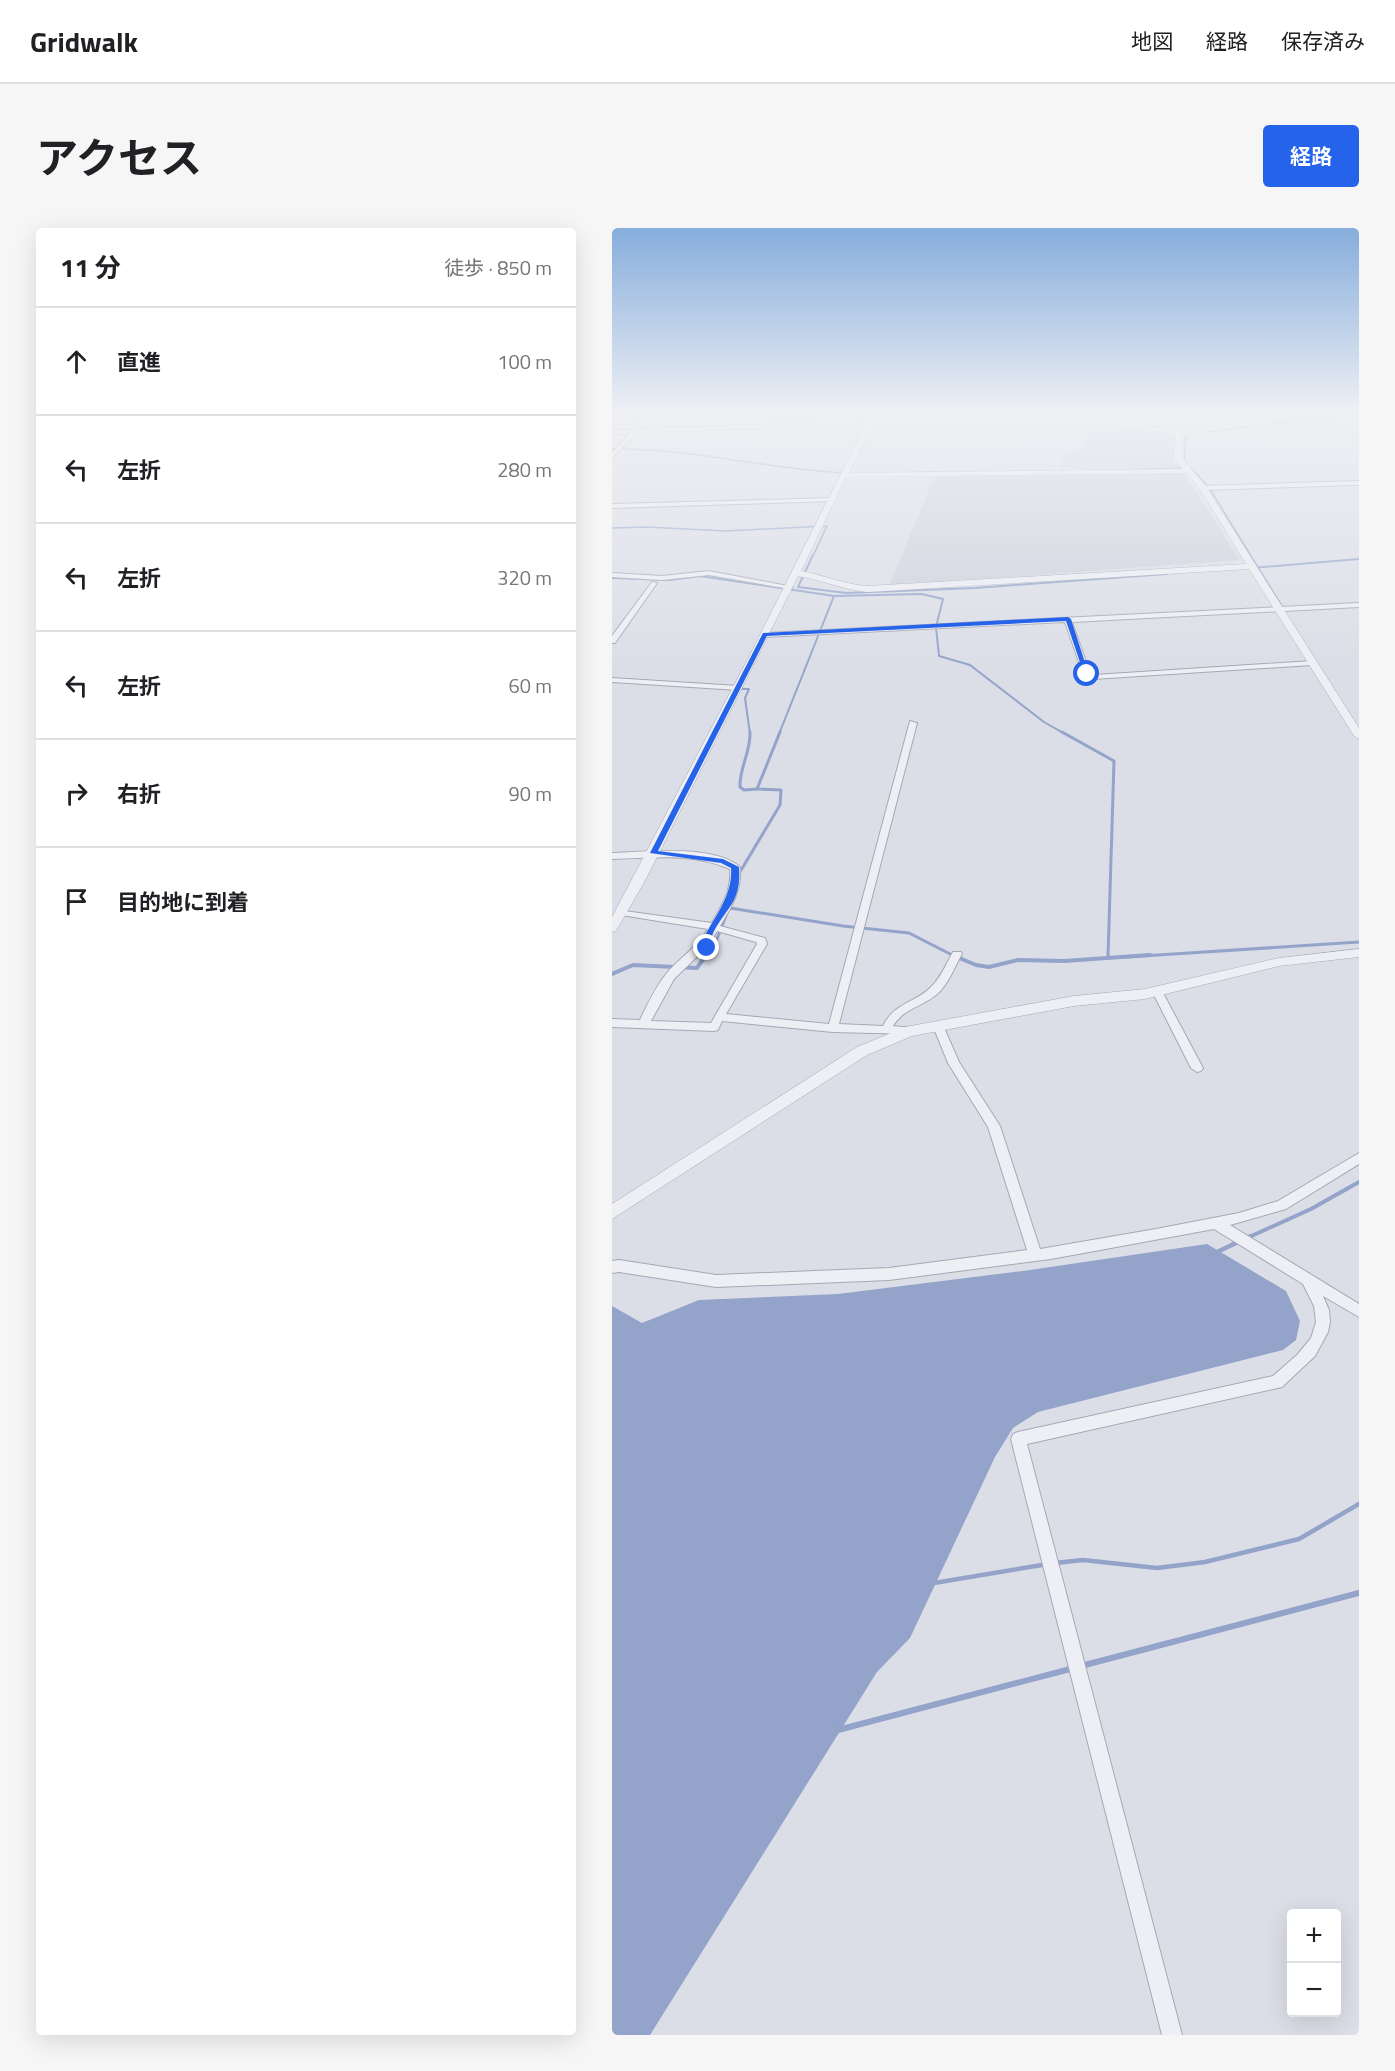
<!DOCTYPE html>
<html lang="ja">
<meta charset="utf-8">
<style>
body{margin:0;font-family:"Titillium Web","Noto Sans JP",sans-serif;background:#f6f6f6;color:#202124}
.controls{position:absolute;right:18px;bottom:18px;display:grid;overflow:hidden;border-radius:6px;box-shadow:0 6px 24px #0002}
.controls button{width:54px;height:54px;display:grid;place-items:center;padding:0;border:0;border-bottom:2px solid #e0e0e0;background:#fff;color:#202124;font:30px sans-serif}
.stop{position:absolute;width:18px;height:18px;margin:-14px;border:4px solid #2563eb;border-radius:50%;background:#fff}
.stop.end{background:#2563eb;border-color:#fff;box-shadow:0 2px 6px #0008}
.list{margin:0;padding:0;list-style:none}
h2{display:flex;justify-content:space-between;align-items:center;height:78px;margin:0;padding:0 24px;font-size:26px}
h2 small{font-size:20px;font-weight:400;color:#757577}
.list li{display:grid;grid-template-columns:39px 1fr auto;gap:18px;align-items:center;box-sizing:border-box;height:108px;padding:0 24px;border-top:2px solid #e0e0e0}
.list b{display:block;font-size:22px;white-space:nowrap}
.list em{font-size:20px;font-style:normal;color:#757577}
.icon{flex:none;width:33px;height:33px;fill:none;stroke:currentColor;stroke-width:2;stroke-linecap:round;stroke-linejoin:round}
.map{position:relative;flex:none;width:747px;height:1807px;overflow:hidden;border-radius:6px}
header{display:flex;align-items:center;gap:36px;box-sizing:border-box;height:84px;padding:0 30px;background:#fff;border-bottom:2px solid #e0e0e0}
header strong{font-size:28px}
nav{display:flex;gap:33px;margin-inline-start:auto;font-size:21px}
.intro{display:flex;align-items:center;justify-content:space-between;box-sizing:border-box;height:144px;padding:0 36px}
h1{margin:0;font-size:42px}
.button{padding:15px 27px;border-radius:6px;background:#2563eb;color:#fff;font-size:21px;font-weight:700}
main{display:flex;gap:36px;padding:0 36px}
aside{flex:1;background:#fff;border-radius:6px;box-shadow:0 6px 24px #0002}
.map>svg:first-child{display:block}
</style>
<header>
<strong>Gridwalk</strong>
<nav><a>地図</a><a>経路</a><a>保存済み</a></nav>
</header>
<div class="intro"><h1>アクセス</h1><a class="button">経路</a></div>
<main>
<aside>
<h2>11 分<small>徒歩 · 850 m</small></h2>
<ul class="list">
<li><svg class="icon" aria-label="ahead" viewBox="0 0 24 24"><path d="M12 20V5M6 11l6-6 6 6"/></svg><div><b>直進</b></div><em>100 m</em></li>
<li><svg class="icon" aria-label="left" viewBox="0 0 24 24"><path d="M17 20v-9H6M10 6l-5 5 5 5"/></svg><div><b>左折</b></div><em>280 m</em></li>
<li><svg class="icon" aria-label="left" viewBox="0 0 24 24"><path d="M17 20v-9H6M10 6l-5 5 5 5"/></svg><div><b>左折</b></div><em>320 m</em></li>
<li><svg class="icon" aria-label="left" viewBox="0 0 24 24"><path d="M17 20v-9H6M10 6l-5 5 5 5"/></svg><div><b>左折</b></div><em>60 m</em></li>
<li><svg class="icon" aria-label="right" viewBox="0 0 24 24"><path d="M7 20v-9h11M14 6l5 5-5 5"/></svg><div><b>右折</b></div><em>90 m</em></li>
<li><svg class="icon" aria-label="arrive" viewBox="0 0 24 24"><path d="M6 21V4h12l-3 4 3 4H6"/></svg><div><b>目的地に到着</b></div></li>
</ul>
</aside>
<div class="map">
<svg width="747" height="1807" viewBox="0 0 747 1807">
<rect width="100%" height="100%" fill="#dcdee7"/>
<g fill="#cdd0dc">
<polygon points="494,194 563,206 562,233 567,239 448,240 453,225 471,220 477,209"/>
<polygon points="572,245 628,332 277,358 323,248"/>
</g>
<polygon fill="#93a3ca" points="595,1016 674,1063 688,1093 684,1112 671,1122 426,1184 401,1200 383,1229 298,1410 265,1444 38,1807 0,1807 0,1078 30,1095 87,1072 226,1066 411,1043"/>
<g fill="none" stroke-linecap="round" stroke-linejoin="round">
<g stroke="#93a3ca" stroke-width="1.5">
<polyline points="585,205 739,186"/>
<path d="M0,221c78,-1 154,20 232,24"/>
<polyline points="575,236 572,233 574,206 577,206"/>
<polyline points="579,240 596,258 639,328"/>
<polyline points="495,242 574,240"/>
<polyline points="276,245 328,244"/>
<polyline points="0,300 34,299 114,303 213,298"/>
<polyline points="201,328 215,298"/>
</g>
<g stroke="#93a3ca" stroke-width="2">
<polyline points="201,327 186,359 234,365 363,360 555,346"/>
<polyline points="638,327 671,380"/>
<polyline points="640,340 747,331"/>
<polyline points="0,350 58,352 88,348 222,368 310,366 331,371 324,399 327,428 358,437 432,494 453,506"/>
<polyline points="126,461 137,461 133,470 138,506"/>
<polyline points="167,506 222,368"/>
</g>
<g stroke="#93a3ca" stroke-width="3">
<path d="M138,504c1,20 -11,36 -10,55l4,3 13,-1"/>
<polyline points="450,504 502,533 496,729"/>
<polyline points="128,644 168,577 169,562 145,561 168,504"/>
<polyline points="118,680 231,698 297,705 344,729"/>
<polyline points="93,729 105,711 115,685"/>
<polyline points="515,729 747,714"/>
</g>
<g stroke="#93a3ca" stroke-width="4">
<polyline points="340,727 364,737 377,739 406,732 452,733 538,727"/>
<polyline points="0,746 21,737 85,740 94,727"/>
<polyline points="635,1010 699,981 747,954"/>
</g>
<g stroke="#93a3ca" stroke-width="4.5">
<polyline points="635,1010 639,1008"/>
<polyline points="605,1024 628,1013"/>
<polyline points="443,1335 471,1332 545,1340 593,1334 687,1311 747,1276"/>
<polyline points="322,1355 436,1336"/>
</g>
<g stroke="#93a3ca" stroke-width="6">
<polyline points="469,1438 747,1365"/>
<polyline points="226,1502 462,1440"/>
</g>
<g stroke="#a5a8b4" stroke-width="2">
<g id="minor">
<polygon points="35,186 41,186 27,201 257,193 260,195 24,205 0,230 0,225 18,205 0,206 0,202 21,202"/>
<polygon points="317,186 323,186 317,195 314,193"/>
<polygon points="747,253 747,257 591,262 588,260 591,258"/>
<polygon points="222,270 220,273 0,280 0,276"/>
<polygon points="97,343 181,359 178,361 97,347 50,352 0,349 0,345 50,348"/>
<polygon points="40,354 45,355 3,415 0,415 0,408"/>
<polygon points="747,375 747,379 460,394 478,445 482,447 700,433 704,435 700,437 481,451 471,446 453,394 153,409 149,407 153,405"/>
<polygon points="0,450 126,458 130,460 126,462 0,454"/>
<path d="M298,493l7,2 -78,301 44,2c11,-23 30,-22 47,-38 11,-10 16,-24 23,-36h8l1,2c-8,14 -14,31 -26,41 -15,12 -33,14 -43,31l21,2 2,3 -2,3 -81,-2 -111,-11 -4,9 -4,1 -102,-4v-8l28,1c7,-15 15,-32 26,-46 13,-16 31,-26 42,-45l-87,-14 -4,-1v-4l95,13c10,-18 20,-33 18,-54 -41,-17 -75,-11 -118,-10v-6c33,-1 101,-9 128,14 2,23 -8,39 -20,59l45,12 2,6 -41,70 103,10zM105,703l39,11 1,2 -46,79 -60,-2 23,-42 35,-34z"/>
<polygon points="545,759 550,763 591,840 589,843 585,844 579,840 540,763"/>
<polygon points="326,794 330,795 347,834 388,898 428,1021 544,1001 627,985 666,973 747,925 747,936 674,981 618,997 747,1076 747,1089 711,1068 717,1082 718,1094 716,1104 703,1128 670,1159 415,1216 570,1807 550,1807 399,1211 401,1206 406,1204 661,1148 685,1127 699,1110 704,1094 702,1078 691,1056 602,1001 439,1031 277,1052 104,1059 7,1044 0,1045 0,1033 7,1032 104,1047 277,1040 415,1022 376,899 336,835 321,798"/>
</g>
</g>
<g stroke="#a5a8b4" stroke-width="1">
<g id="tertiary">
<path d="M259,186h6l-3,7 200,-7 105,17 130,-17h19l-146,21v23l25,30 152,240v11l-5,-3 -105,-167 -381,23c-24,-2 -46,-12 -70,-16l-152,303 -30,52 -4,1v-15l140,-266zM462,190l102,16 -2,24 9,11 -334,4 23,-48zM575,245l13,16 46,75 -378,22c-23,-1 -44,-11 -67,-15l45,-94z"/>
<polygon points="747,721 747,729 667,738 533,771 462,778 300,808 255,827 0,991 0,976 245,819 293,799 462,768 533,761 667,730"/>
</g>
</g>
<use href="#minor" fill="#eeeff5" fill-rule="evenodd"/>
<use href="#tertiary" fill="#eeeff5" fill-rule="evenodd"/>
</g>
<linearGradient id="sky" x2="0" y2="1"><stop stop-color="#86addc"/><stop offset="0.42" stop-color="#eff0f4"/><stop offset="1" stop-color="#eff0f4" stop-opacity="0"/></linearGradient>
<rect width="747" height="439" fill="url(#sky)"/>
<path fill="#2563eb" d="M456,389l3,2 18,56 -5,-1 -18,-53 -299,15 -109,215 65,8 16,8c1,11 0,23 -5,33 -7,14 -27,33 -23,48l-7,2 -3,-7c12,-25 32,-46 30,-75l-10,-5 -71,-10 113,-220z"/>
</svg>
<div class="controls">
<button>+</button>
<button>−</button>
</div>
<div class="stop" style="left:475px;top:446px"></div>
<div class="stop end" style="left:95px;top:720px"></div>
</div>
</main>
